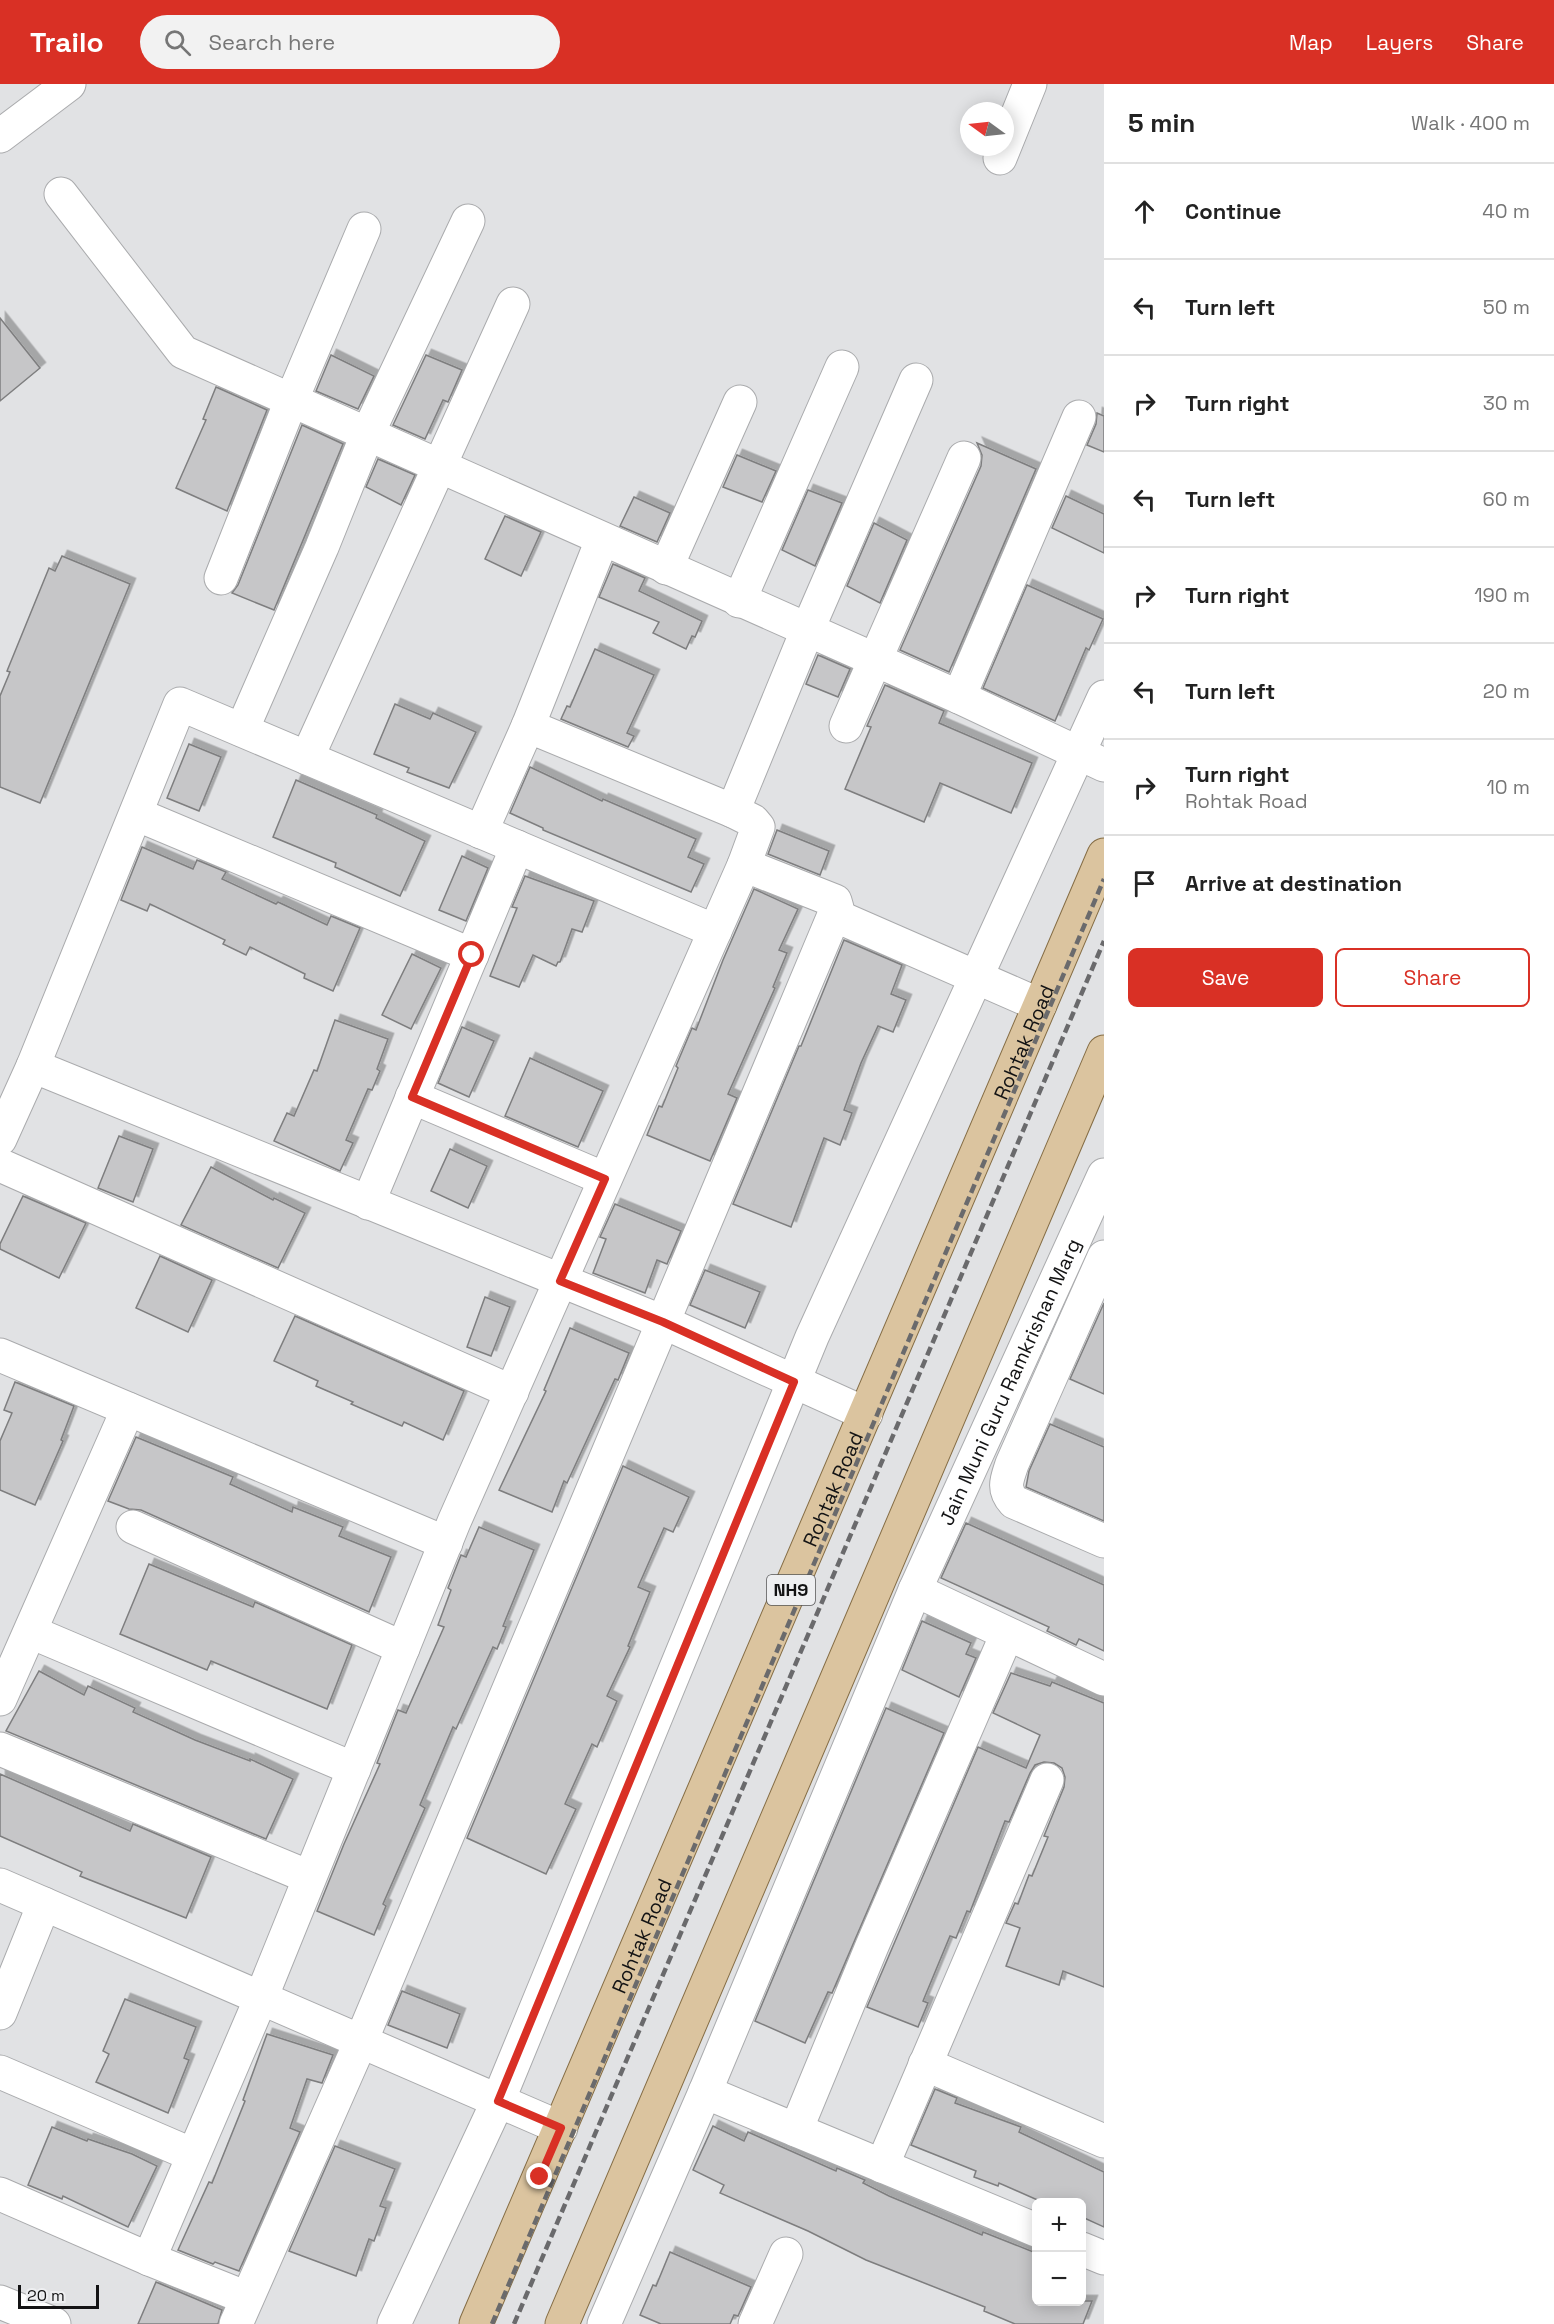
<!DOCTYPE html>
<meta charset="utf-8">
<style>
body{margin:0;font-family:"Space Grotesk",sans-serif;background:#f2f2f2;color:#222}
.controls{position:absolute;right:18px;bottom:18px;display:grid;overflow:hidden;border-radius:9px;box-shadow:0 3px 15px #0003}
.controls button{width:54px;height:54px;display:grid;place-items:center;padding:0;border:0;border-bottom:2px solid #e0e0e0;background:#fff;color:#222;font:30px sans-serif}
.compass{position:absolute;left:960px;top:18px;width:54px;height:54px;border-radius:50%;background:#fff;box-shadow:0 3px 15px #0003;rotate:285deg}
.scale{position:absolute;left:18px;bottom:15px;width:81px;box-sizing:border-box;padding-left:6px;border:3px solid #131314;border-top:0;font-size:16px;line-height:21px;white-space:nowrap;color:#131314;-webkit-text-stroke:4px #eeeff1;paint-order:stroke}
.stop{position:absolute;width:18px;height:18px;margin:-14px;border:4px solid #d93025;border-radius:50%;background:#fff}
.stop.end{background:#d93025;border-color:#fff;box-shadow:0 2px 6px #0008}
.list{margin:0;padding:0;list-style:none}
h2{display:flex;justify-content:space-between;align-items:center;height:78px;margin:0;padding:0 24px;font-size:26px}
h2 small{font-size:20px;font-weight:400;color:#767676}
.list li{display:grid;grid-template-columns:39px 1fr auto;gap:18px;align-items:center;box-sizing:border-box;height:96px;padding:0 24px;border-top:2px solid #e0e0e0}
.list b{display:block;font-size:22px;white-space:nowrap}
.list p{margin:0;font-size:20px;white-space:nowrap;color:#767676}
.list em{font-size:20px;font-style:normal;color:#767676}
.actions{display:flex;gap:12px;padding:18px 24px}
.actions a{flex:1;padding:14px 0;border:2px solid #d93025;border-radius:9px;text-align:center;font-size:21px;color:#d93025}
.actions .main{background:#d93025;color:#fff}
.icon{flex:none;width:33px;height:33px;fill:none;stroke:currentColor;stroke-width:2;stroke-linecap:round;stroke-linejoin:round}
.map{position:relative;flex:none;width:1104px;height:2240px;overflow:hidden}
header{display:flex;align-items:center;gap:36px;box-sizing:border-box;height:84px;padding:0 30px;background:#d93025;color:#fff}
header strong{font-size:28px}
nav{display:flex;gap:33px;margin-inline-start:auto;font-size:21px}
.search{width:420px;height:54px;background:#f2f2f2;display:flex;align-items:center;gap:15px;box-sizing:border-box;padding:0 21px;border-radius:33px;color:#767676;font-size:22px}
main{display:flex}
aside{flex:1;background:#fff}
.map>svg:first-child{display:block}
</style>
<header>
<strong>Trailo</strong>
<div class="search"><svg class="icon" aria-label="search" viewBox="0 0 24 24"><circle cx="10" cy="10" r="6"/><path d="M15 15l6 6"/></svg>Search here</div>
<nav><a>Map</a><a>Layers</a><a>Share</a></nav>
</header>
<main>
<div class="map">
<svg width="1104" height="2240" viewBox="0 0 1104 2240">
<defs>
<filter id="shadow"><feDropShadow dx="5.5" dy="-5.5" stdDeviation="0" flood-color="#0004"/></filter>
</defs>
<rect width="100%" height="100%" fill="#e1e2e4"/>
<g fill="#c6c6c8" stroke="#7e7e7f" stroke-width="1.5" filter="url(#shadow)">
<polygon points="0,234 40,284 0,317"/>
<polygon points="331,271 374,292 358,325 316,307"/>
<polygon points="426,271 462,286 448,318 443,316 425,355 393,341"/>
<polygon points="216,303 267,326 227,427 176,404 206,336 203,335"/>
<polygon points="1097,329 1104,332 1104,368 1087,361 1096,340"/>
<polygon points="302,341 343,360 274,526 232,509 238,501"/>
<polygon points="977,359 1036,385 949,588 900,566 981,382 982,371"/>
<polygon points="737,371 776,387 762,418 723,403"/>
<polygon points="378,375 415,391 401,421 366,403"/>
<polygon points="808,406 842,419 815,482 782,466"/>
<polygon points="1066,412 1104,430 1104,469 1052,444"/>
<polygon points="634,413 670,429 657,458 620,442"/>
<polygon points="505,432 541,448 521,492 485,475"/>
<polygon points="874,439 907,456 880,519 847,502"/>
<polygon points="62,472 130,500 40,719 0,703 0,612 10,588 7,587 49,484 55,487"/>
<polygon points="613,480 645,494 639,507 702,537 695,553 692,552 686,565 653,549 659,538 599,513"/>
<polygon points="1027,501 1103,535 1089,566 1086,564 1055,637 983,604"/>
<polygon points="595,565 654,591 627,649 634,652 628,663 561,635 567,622 570,623"/>
<polygon points="818,571 850,585 838,613 806,600"/>
<polygon points="885,601 944,627 939,639 1032,679 1011,729 940,699 924,738 845,705 871,643 867,642"/>
<polygon points="395,620 430,635 433,629 476,648 449,704 407,688 409,684 374,670"/>
<polygon points="189,660 221,673 199,727 167,714"/>
<polygon points="530,683 602,717 603,715 696,755 688,773 704,780 691,808 543,746 543,744 510,729"/>
<polygon points="296,696 377,731 376,734 425,757 400,812 335,783 336,779 273,753"/>
<polygon points="777,746 829,767 820,791 768,770"/>
<polygon points="142,763 193,785 197,776 226,788 222,795 276,820 278,818 327,841 331,832 360,844 333,907 304,894 305,890 250,863 246,871 223,860 225,856 150,820 147,827 121,816"/>
<polygon points="462,772 488,784 466,837 439,826"/>
<polygon points="525,792 594,817 582,848 572,845 560,878 558,878 556,882 533,871 519,903 490,892 517,824 512,823"/>
<polygon points="754,805 798,825 779,866 787,869 773,903 775,904 728,1010 737,1014 710,1077 647,1051 659,1022 662,1023 678,984 676,982 692,944 696,946 723,876"/>
<polygon points="844,856 902,881 891,910 906,916 893,948 878,942 861,979 844,1026 852,1029 840,1061 824,1054 791,1143 733,1120 799,962 801,962"/>
<polygon points="412,870 441,884 411,945 382,931"/>
<polygon points="335,936 388,955 377,985 380,987 372,1006 368,1005 346,1056 353,1059 340,1087 274,1057 287,1029 294,1032 314,986 317,987"/>
<polygon points="462,943 494,957 469,1013 438,999"/>
<polygon points="530,974 603,1007 578,1063 505,1032"/>
<polygon points="119,1052 153,1065 133,1118 98,1104"/>
<polygon points="450,1065 487,1082 468,1124 431,1107"/>
<polygon points="211,1083 273,1116 274,1114 305,1129 278,1184 181,1141"/>
<polygon points="23,1112 86,1139 59,1194 0,1165 0,1160"/>
<polygon points="615,1120 681,1147 667,1180 657,1176 645,1209 593,1189 606,1155 600,1153"/>
<polygon points="160,1172 212,1196 188,1248 136,1224"/>
<polygon points="705,1186 760,1208 745,1244 690,1221"/>
<polygon points="485,1213 510,1223 491,1272 467,1263"/>
<polygon points="1104,1219 1104,1310 1070,1295"/>
<polygon points="295,1232 464,1307 443,1356 404,1338 402,1342 351,1320 353,1318 316,1302 318,1297 274,1277"/>
<polygon points="570,1244 629,1269 618,1296 615,1295 567,1399 564,1397 552,1428 499,1406 546,1307 544,1306"/>
<polygon points="15,1298 74,1322 61,1356 63,1357 35,1421 0,1406 0,1357 12,1329 4,1326"/>
<polygon points="1050,1340 1104,1363 1104,1437 1026,1403 1029,1387"/>
<polygon points="136,1353 233,1393 230,1400 292,1428 293,1423 343,1443 339,1452 391,1473 369,1528 141,1426 129,1425 108,1417"/>
<polygon points="623,1382 689,1413 673,1448 664,1444 638,1503 650,1508 628,1562 630,1563 607,1612 617,1617 597,1663 592,1660 565,1720 576,1725 546,1790 467,1754"/>
<polygon points="966,1439 1104,1501 1104,1567 1079,1555 1076,1561 1047,1547 1049,1543 941,1494"/>
<polygon points="479,1443 534,1466 503,1542 506,1543 497,1565 493,1563 456,1645 453,1643 420,1721 425,1724 383,1820 386,1822 374,1851 317,1827 344,1760 380,1680 377,1679 398,1626 406,1629 444,1543 438,1541 451,1506 448,1504 461,1471 466,1473"/>
<polygon points="149,1480 253,1523 255,1518 352,1561 327,1625 211,1577 207,1586 120,1550"/>
<polygon points="922,1537 971,1559 966,1570 976,1574 959,1613 902,1586"/>
<polygon points="39,1587 84,1611 88,1602 135,1624 133,1628 195,1656 250,1677 250,1675 293,1695 266,1755 6,1647"/>
<polygon points="1011,1589 1050,1602 1052,1598 1104,1619 1104,1903 1063,1887 1059,1901 1006,1882 1020,1844 1006,1839 1015,1819 1018,1820 1029,1791 1032,1792 1048,1753 1044,1752 1064,1703 1065,1693 1062,1684 1054,1679 1044,1678 1035,1681 1030,1689 1009,1738 1005,1737 970,1828 967,1827 956,1854 950,1852 923,1917 928,1919 918,1943 867,1923 978,1663 1026,1684 1040,1651 993,1629"/>
<polygon points="886,1624 944,1649 832,1909 828,1908 805,1959 755,1937"/>
<polygon points="0,1690 130,1747 133,1740 211,1773 186,1834 80,1792 82,1788 0,1752"/>
<polygon points="402,1907 460,1930 447,1964 388,1941"/>
<polygon points="125,1915 196,1943 184,1974 189,1976 168,2029 96,1998 109,1970 103,1967"/>
<polygon points="267,1950 333,1971 322,1999 307,1995 290,2044 300,2048 239,2187 215,2178 213,2180 178,2166 209,2098 212,2099 245,2017 243,2016"/>
<polygon points="935,2005 957,2014 955,2019 1021,2043 1019,2048 1104,2088 1104,2143 1082,2133 1082,2118 1042,2118 999,2099 998,2102 974,2093 976,2087 911,2061"/>
<polygon points="713,2042 744,2057 748,2048 836,2087 837,2084 865,2096 863,2099 889,2112 982,2151 983,2148 1036,2169 1036,2217 1092,2217 1083,2240 1015,2240 984,2227 985,2223 866,2176 808,2147 720,2109 724,2101 693,2086"/>
<polygon points="52,2043 87,2057 88,2055 132,2070 157,2082 128,2143 63,2112 62,2115 28,2101"/>
<polygon points="335,2062 395,2085 380,2122 386,2124 374,2157 369,2155 356,2192 289,2167"/>
<polygon points="670,2168 751,2203 738,2232 734,2231 730,2240 661,2240 640,2231 653,2201 656,2202"/>
<polygon points="156,2198 222,2226 218,2240 138,2240"/>
</g>
<g fill="none" stroke-linecap="round" stroke-linejoin="round">
<g stroke="#aaabad" stroke-width="35">
<g id="minor">
<polyline points="0,52 69,0"/>
<polyline points="1000,74 1030,0"/>
<polyline points="61,110 183,268 959,613 1104,681"/>
<polyline points="666,484 740,318"/>
<polyline points="221,494 291,317 364,145"/>
<polyline points="739,517 842,283"/>
<polyline points="959,613 1079,333"/>
<polyline points="528,642 602,456"/>
<polyline points="846,642 964,374"/>
<polyline points="242,646 322,463 367,351 468,137"/>
<polyline points="307,674 513,220"/>
<polyline points="733,727 807,547 916,296"/>
<polyline points="136,730 472,871"/>
<polyline points="834,831 1040,921"/>
<polyline points="33,982 663,1238 866,1330"/>
<polyline points="412,1013 605,1095"/>
<polyline points="0,1055 33,982 180,620 715,847"/>
<polyline points="0,1081 512,1308"/>
<polyline points="368,1119 517,763"/>
<path d="M1104,1173l-92,207c-5,15 -10,25 2,38l90,39"/>
<polyline points="0,1271 446,1459"/>
<polyline points="133,1443 403,1564"/>
<polyline points="915,1506 1104,1595"/>
<polyline points="31,1548 354,1685"/>
<polyline points="0,1615 128,1325"/>
<polyline points="0,1665 309,1793"/>
<polyline points="0,1801 561,2044"/>
<polyline points="0,1929 44,1820"/>
<polyline points="925,1980 1104,2057"/>
<polyline points="0,1988 193,2071"/>
<polyline points="705,2008 1036,2146"/>
<polyline points="796,2046 872,1862 1007,1550"/>
<polyline points="882,2082 1047,1696"/>
<polyline points="0,2110 149,2175 247,2214"/>
<polyline points="1082,2165 1104,2174"/>
<polyline points="149,2175 261,1914 454,1438 744,781 758,743 753,737 733,727 528,642 481,748"/>
<polyline points="0,2218 54,2240"/>
<polyline points="236,2240 361,1957 837,824 835,817 744,781"/>
<polyline points="394,2240 498,2017 812,1253 1104,613"/>
<path id="s1" d="M604,2240l101,-232 210,-502 189,-415"/>
<polyline points="755,2240 786,2170"/>
</g>
</g>
<g stroke="#856d45" stroke-width="35">
<g id="major">
<path id="s2" d="M476,2240l628,-1469"/>
<polyline points="562,2240 1104,968"/>
</g>
</g>
<use href="#minor" stroke="#fff" stroke-width="33"/>
<use href="#major" stroke="#dbc49f" stroke-width="33"/>
<g stroke="#6a6a6c" stroke-width="4.5" stroke-dasharray="9 4.5" stroke-linecap="butt">
<polyline points="492,2240 1104,795"/>
<polyline points="514,2240 1104,857"/>
</g>
</g>
<g fill="none" stroke-linecap="round" stroke-linejoin="round">
<polyline stroke="#d93025" stroke-width="8" points="472,871 412,1013 605,1095 560,1197 663,1238 794,1298 498,2017 561,2044 540,2093"/>
</g>
<g text-anchor="middle" stroke-width="5" stroke-linejoin="round" paint-order="stroke">
<rect fill="#eeeff1" stroke="#555556" stroke-width="1.5" x="767" y="1491" width="48" height="30" rx="4.5"/>
<g font-size="18" font-weight="bold" fill="#131314">
<text x="791" y="1512">NH9</text>
</g>
<g font-size="20" fill="#131314" stroke="#eeeff1">
<text dy="7" stroke="none"><textPath href="#s2" startOffset="1394">Rohtak Road</textPath></text>
<text dy="7" stroke="none"><textPath href="#s1" startOffset="1026">Jain Muni Guru Ramkrishan Marg</textPath></text>
<text dy="7" stroke="none"><textPath href="#s2" startOffset="908">Rohtak Road</textPath></text>
<text dy="7" stroke="none"><textPath href="#s2" startOffset="422">Rohtak Road</textPath></text>
</g>
</g>
</svg>
<div class="controls">
<button>+</button>
<button>−</button>
</div>
<svg class="compass" viewBox="-18 -18 36 36"><path d="M0-13l5 13h-10z" fill="#e53935"/><path d="M0 13l5-13h-10z" fill="#767676"/></svg>
<div class="scale">20 m</div>
<div class="stop" style="left:472px;top:871px"></div>
<div class="stop end" style="left:540px;top:2093px"></div>
</div>
<aside>
<h2>5 min<small>Walk · 400 m</small></h2>
<ul class="list">
<li><svg class="icon" aria-label="ahead" viewBox="0 0 24 24"><path d="M12 20V5M6 11l6-6 6 6"/></svg><div><b>Continue</b></div><em>40 m</em></li>
<li><svg class="icon" aria-label="left" viewBox="0 0 24 24"><path d="M17 20v-9H6M10 6l-5 5 5 5"/></svg><div><b>Turn left</b></div><em>50 m</em></li>
<li><svg class="icon" aria-label="right" viewBox="0 0 24 24"><path d="M7 20v-9h11M14 6l5 5-5 5"/></svg><div><b>Turn right</b></div><em>30 m</em></li>
<li><svg class="icon" aria-label="left" viewBox="0 0 24 24"><path d="M17 20v-9H6M10 6l-5 5 5 5"/></svg><div><b>Turn left</b></div><em>60 m</em></li>
<li><svg class="icon" aria-label="right" viewBox="0 0 24 24"><path d="M7 20v-9h11M14 6l5 5-5 5"/></svg><div><b>Turn right</b></div><em>190 m</em></li>
<li><svg class="icon" aria-label="left" viewBox="0 0 24 24"><path d="M17 20v-9H6M10 6l-5 5 5 5"/></svg><div><b>Turn left</b></div><em>20 m</em></li>
<li><svg class="icon" aria-label="right" viewBox="0 0 24 24"><path d="M7 20v-9h11M14 6l5 5-5 5"/></svg><div><b>Turn right</b><p>Rohtak Road</p></div><em>10 m</em></li>
<li><svg class="icon" aria-label="arrive" viewBox="0 0 24 24"><path d="M6 21V4h12l-3 4 3 4H6"/></svg><div><b>Arrive at destination</b></div></li>
</ul>
<div class="actions"><a class="main">Save</a><a>Share</a></div>
</aside>
</main>
